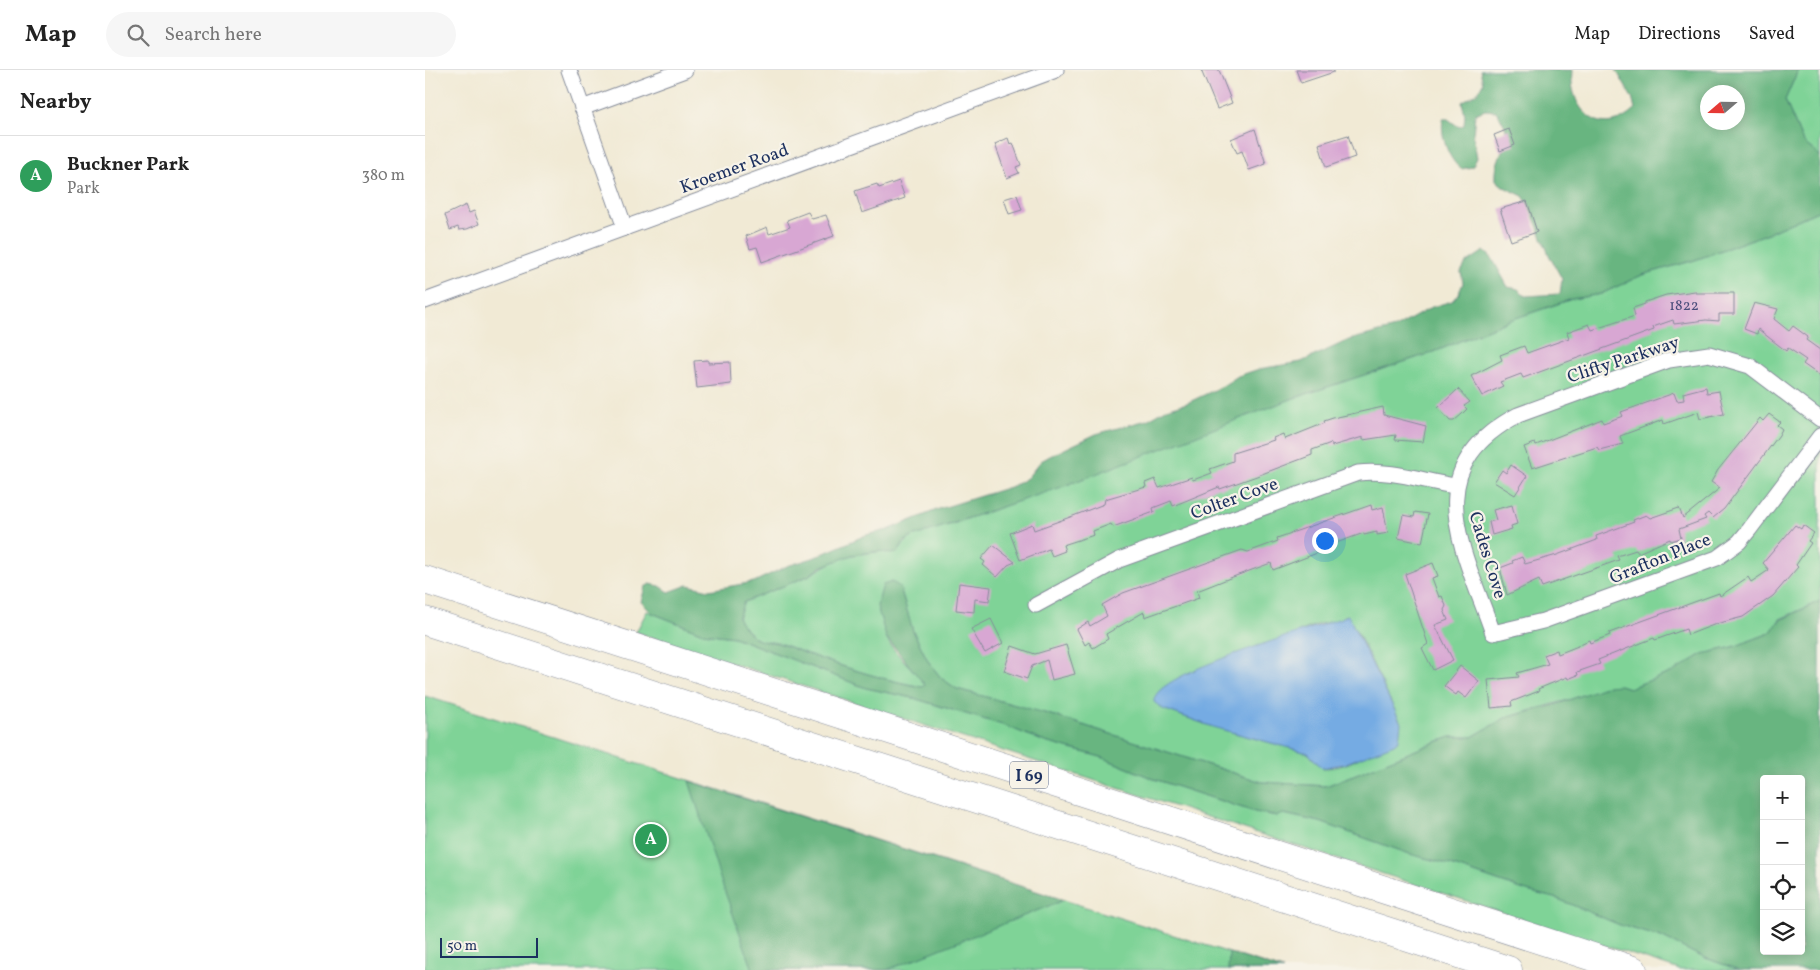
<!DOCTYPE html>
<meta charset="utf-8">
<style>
body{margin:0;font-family:Vollkorn,serif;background:#f6f6f6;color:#222}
.controls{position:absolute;right:15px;bottom:15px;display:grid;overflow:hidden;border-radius:5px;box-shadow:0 2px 12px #0003}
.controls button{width:45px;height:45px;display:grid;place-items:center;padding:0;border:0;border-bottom:1px solid #e0e0e0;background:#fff;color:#222;font:25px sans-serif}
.compass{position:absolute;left:1275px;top:15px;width:45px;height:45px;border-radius:50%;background:#fff;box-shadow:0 2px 12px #0003;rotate:250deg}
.scale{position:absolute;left:15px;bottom:12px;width:98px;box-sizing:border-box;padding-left:5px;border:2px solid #1b2f5e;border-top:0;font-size:14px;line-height:18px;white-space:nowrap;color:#1b2f5e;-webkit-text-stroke:4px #f7f3e8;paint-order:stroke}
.you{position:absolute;left:899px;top:470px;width:18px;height:18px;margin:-12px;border:4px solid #fff;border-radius:50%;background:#1a73e8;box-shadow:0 0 0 8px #1a73e833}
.badge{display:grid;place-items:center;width:32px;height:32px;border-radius:50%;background:#111827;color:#fff;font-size:16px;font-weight:700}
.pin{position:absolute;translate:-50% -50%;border:2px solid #fff;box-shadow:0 1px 5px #0006}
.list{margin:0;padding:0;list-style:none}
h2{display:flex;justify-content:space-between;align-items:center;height:65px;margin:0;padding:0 20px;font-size:21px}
h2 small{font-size:16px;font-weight:400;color:#767676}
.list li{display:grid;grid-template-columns:32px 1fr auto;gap:15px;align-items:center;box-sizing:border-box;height:80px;padding:0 20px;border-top:1px solid #e0e0e0}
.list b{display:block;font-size:19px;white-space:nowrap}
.list p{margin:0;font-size:16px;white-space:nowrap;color:#767676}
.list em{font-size:16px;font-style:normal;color:#767676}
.icon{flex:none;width:28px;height:28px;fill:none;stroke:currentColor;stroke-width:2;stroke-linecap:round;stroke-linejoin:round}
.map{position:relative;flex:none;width:1395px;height:900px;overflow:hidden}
header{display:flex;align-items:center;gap:30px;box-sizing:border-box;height:70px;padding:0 25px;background:#fff;border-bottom:1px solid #e0e0e0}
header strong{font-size:24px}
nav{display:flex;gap:28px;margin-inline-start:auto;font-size:18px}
.search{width:350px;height:45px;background:#f6f6f6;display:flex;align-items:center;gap:12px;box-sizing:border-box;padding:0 18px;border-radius:28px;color:#767676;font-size:19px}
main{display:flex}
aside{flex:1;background:#fff}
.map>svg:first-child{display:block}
</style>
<header>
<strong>Map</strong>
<div class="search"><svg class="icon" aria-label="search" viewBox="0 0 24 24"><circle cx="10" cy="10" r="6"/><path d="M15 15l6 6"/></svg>Search here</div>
<nav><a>Map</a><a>Directions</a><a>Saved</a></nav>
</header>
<main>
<aside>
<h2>Nearby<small></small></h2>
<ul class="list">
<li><span class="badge" style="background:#2e9e5b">A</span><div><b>Buckner Park</b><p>Park</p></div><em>380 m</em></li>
</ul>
</aside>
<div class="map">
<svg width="1395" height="900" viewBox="0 0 1395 900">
<rect width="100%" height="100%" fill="#f7f3e8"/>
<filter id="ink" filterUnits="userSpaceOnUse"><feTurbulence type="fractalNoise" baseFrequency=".02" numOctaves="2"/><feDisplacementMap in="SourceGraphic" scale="10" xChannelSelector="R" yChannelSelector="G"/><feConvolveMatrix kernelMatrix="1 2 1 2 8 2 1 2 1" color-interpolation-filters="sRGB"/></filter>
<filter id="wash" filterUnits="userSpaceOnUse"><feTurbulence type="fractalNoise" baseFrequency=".0096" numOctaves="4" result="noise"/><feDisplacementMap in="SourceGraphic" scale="20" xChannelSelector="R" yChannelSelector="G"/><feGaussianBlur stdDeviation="1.12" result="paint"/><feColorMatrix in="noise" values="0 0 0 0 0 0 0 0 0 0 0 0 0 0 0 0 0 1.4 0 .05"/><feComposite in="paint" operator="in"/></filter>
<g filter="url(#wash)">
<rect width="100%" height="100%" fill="#f1ead5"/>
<g fill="#7fd397" stroke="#4d817a" fill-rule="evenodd">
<polygon points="1373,0 1395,0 1395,86 1378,72 1360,30"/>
<path d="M1395,140v391l-40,18 -10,14 -37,14 -30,7 -29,18 -45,16 -9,-3 -115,33 -33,19h-21l-15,5 -110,44 -64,-4 -214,-68 -91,-25 -16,-11 -13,-17 -15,-30 -13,-44 -15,44 1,6c9,19 28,31 39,48l-3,2c-48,-9 -95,-25 -140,-43 -8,-3 -17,-1 -23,-4 -10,-5 -16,-14 -21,-22l6,-16 64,-26 28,-16 16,-5 49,-6c7,-17 35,-20 52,-25l341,-126 140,-46 76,-32 62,-21 29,-5 41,-19 53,-15 71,-26zM921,545l13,20 42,88c-23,21 -45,46 -79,45l-14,-15 -95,-26 -50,-18 104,-66h4l48,-19 21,-4z"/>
<polygon points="222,541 278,563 309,567 441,618 488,628 581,656 620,672 676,687 729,709 830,742 852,746 858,744 895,752 985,784 1026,795 1102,821 1133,829 1195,855 1236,867 1275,886 1314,900 1255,900 211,562"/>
<polygon points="0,626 858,900 0,900"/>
</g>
<g fill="#67b580" stroke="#41726f" fill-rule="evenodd">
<path d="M1055,0h92c-4,40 30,72 63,39l-3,-11 -16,-28h182l-13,30 18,42 17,14v54l-54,24 -71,26 -53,15 -41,19 -29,5 -62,21 -76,32 -140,46 -235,90 -147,49 -8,5 -7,11 -6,1 -11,-3 -28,4 -31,12 -13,9 -64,26 -6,15c5,9 11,18 21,23 6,3 15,1 22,4 46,18 93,34 141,43l3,-2 -39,-48 -9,-31 6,-21 9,-3 8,5 13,44 15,30 13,17 16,11 91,25 214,68 64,4 110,-44 15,-5h21l33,-19 50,-13 52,-19 13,-1 9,3 44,-16 30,-18 30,-7 37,-14 10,-13 40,-19v369h-81l-39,-14 -39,-19 -41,-12 -62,-26 -31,-8 -76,-26 -41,-11 -90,-32 -36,-8 -7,2 -22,-4 -101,-33 -53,-22 -56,-15 -39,-16 -93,-28 -47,-10 -132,-51 -31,-4 -51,-20 -11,-11 4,-15 5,-3 10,2 9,6 19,-7 21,5 45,-8 33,-16 26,-8 53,-23 22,-5 51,-21 74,-23 14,-8 14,-17 9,-5 46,-22 51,-14 19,-11 21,-6 34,-16 17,-11 21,-7 42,-7 48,-22 46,-12 37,-21 20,-6 7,-8 4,-10 -2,-11 5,-9 18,-12 8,7 16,29 10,2 8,7 34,-2 2,-15 -13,-24 -20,-50 -6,-9 -19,-9 -8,-7c-2,-34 25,-35 0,-69l-11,-1 -10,4 -2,21 4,23 -5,9 -11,2c-13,-10 -21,-34 -18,-50h5l11,8 5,-2 1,-10 -3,-13 16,-10 5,-9zM1282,22h30v30h-30zM1339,709h37v172h-37z"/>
<polygon points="264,711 639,830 462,900 328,900 296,811"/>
<polygon points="804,883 858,900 803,900"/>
</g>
<path fill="#75abe3" stroke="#486da0" d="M923,545l53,108 -2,17 -5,4 -50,20 -22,4 -14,-15 -95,-26 -50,-18 -9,-7c-4,-30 168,-74 194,-87z"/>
<g id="blocks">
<g fill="#d8a7d3">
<polygon points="776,0 794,0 807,33 792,39"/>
<polygon points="871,0 909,0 909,2 876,13"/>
<polygon points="830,59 841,94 824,100 817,81 812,83 806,69"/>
<polygon points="1084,59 1090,75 1075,81 1069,65"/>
<polygon points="923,65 930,87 901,97 894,74"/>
<polygon points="583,68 585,74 588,73 596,95 591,97 594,103 582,108 570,74"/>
<polygon points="474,111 480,128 437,143 430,121 452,114 454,118"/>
<polygon points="592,125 597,140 584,144 579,129"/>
<polygon points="1102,131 1112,162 1086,171 1075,139"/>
<polygon points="41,135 44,143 49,141 54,154 42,159 34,160 33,157 25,160 20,145"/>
<polygon points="383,142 387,149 401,145 409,166 337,192 332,177 325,179 321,166 342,157 344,164 365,157 362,150"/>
<polygon points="1270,221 1270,223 1309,223 1309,244 1294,244 1294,251 1281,250 1249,254 1248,250 1228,257 1229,260 1131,296 1098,308 1096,304 1075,312 1078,316 1057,326 1046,306 1077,290 1075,285 1099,276 1102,283 1144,268 1142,262 1164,254 1167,260 1210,246 1208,238 1220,234 1220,232 1241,225"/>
<polygon points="1329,233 1353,239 1349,249 1364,261 1368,256 1383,267 1381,270 1395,280 1395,306 1378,294 1381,290 1363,278 1361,281 1333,259 1332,264 1319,259"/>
<polygon points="283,290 283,293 305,292 306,314 272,318 269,291"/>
<polygon points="1281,317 1282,323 1294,321 1299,344 1275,349 1273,342 1239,354 1238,350 1195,366 1198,374 1174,380 1172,377 1107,398 1099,377 1110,373 1111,375 1177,349 1178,353 1198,346 1196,342 1249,323 1252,331 1259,330 1258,323"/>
<polygon points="1033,319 1045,332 1039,336 1042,339 1037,344 1029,351 1025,351 1013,338"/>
<polygon points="958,337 959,345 1001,356 998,372 970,370 971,365 938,370 938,367 907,376 906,373 887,380 887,385 829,407 795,419 794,417 748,436 746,431 728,438 729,442 688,457 686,454 668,461 669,465 638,475 640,481 627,486 624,479 595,490 585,463 607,454 609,460 648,446 679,434 680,429 721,417 720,413 730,409 734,418 767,407 768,410 787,403 785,399 808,391 808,383 849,370 848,368 858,364 860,369 900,353 899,351 908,348"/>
<polygon points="1344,344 1355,352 1352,355 1357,359 1354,365 1299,439 1288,448 1283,443 1279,446 1281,449 1254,459 1256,468 1246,471 1245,469 1213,483 1211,480 1192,486 1194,490 1117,517 1114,510 1082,525 1075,498 1088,493 1087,491 1097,487 1100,494 1132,485 1172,470 1171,466 1209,452 1208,450 1221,445 1225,448 1254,438 1258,448 1295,418 1286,412 1293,400 1335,348 1338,351"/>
<polygon points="1086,395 1102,406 1090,425 1069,412 1077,400 1081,403"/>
<polygon points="946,435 947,440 958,437 963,463 952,465 952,462 939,465 939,463 900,477 900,480 848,500 846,493 805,508 772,521 774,528 720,547 719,542 681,564 683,569 668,578 664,572 660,575 652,559 663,552 665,556 682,546 677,535 698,523 817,480 823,482 853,471 852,468"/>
<polygon points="1087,435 1092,454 1086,456 1087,459 1067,465 1064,452 1071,450 1068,440"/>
<polygon points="990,442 1003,444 997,473 973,468 978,445 989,447"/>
<polygon points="1370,455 1376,459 1378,455 1389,463 1383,471 1386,473 1371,495 1373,497 1348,526 1318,547 1291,554 1263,565 1261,559 1230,570 1229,568 1173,590 1175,594 1152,602 1153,605 1143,609 1142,607 1113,619 1114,621 1086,632 1087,636 1066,638 1063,610 1094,607 1092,603 1123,594 1119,585 1132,580 1133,584 1153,576 1153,575 1164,570 1165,573 1185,565 1184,563 1294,523 1295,526 1323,507 1326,512 1344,500 1338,493"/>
<polygon points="568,475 590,492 583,495 572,507 558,495 560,492 556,489"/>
<polygon points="1008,493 1013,506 1007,508 1014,527 1017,526 1021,536 1019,540 1023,550 1010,555 1028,590 1008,600 997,578 1003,574 980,504"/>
<polygon points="534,513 566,517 564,531 550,529 549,542 531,540"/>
<polygon points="566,549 578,573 560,583 546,559"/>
<polygon points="641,575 650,604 627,610 622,590 607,596 602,609 579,601 587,576 610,584"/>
<polygon points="1035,596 1054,611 1041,628 1033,622 1031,625 1019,616"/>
</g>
</g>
</g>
<g filter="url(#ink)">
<use href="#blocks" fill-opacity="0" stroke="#868c9a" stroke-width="1"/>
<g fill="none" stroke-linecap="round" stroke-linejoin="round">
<g stroke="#868c9a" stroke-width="17">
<g id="street">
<polyline points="144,0 200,158"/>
<polyline points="157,38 260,0"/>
<polyline points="0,231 631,0"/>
<path d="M1395,349l-70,-53 -41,-12 -40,6 -151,55c-103,54 -54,135 -25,218l50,-12 174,-63 22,-16 10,-12 71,-94"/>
<path d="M611,535l83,-45 239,-87c32,-4 65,8 97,13"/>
</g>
</g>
<g stroke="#868c9a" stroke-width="29">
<g id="highway">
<polyline points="0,510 1208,900"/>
<polyline points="0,551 1083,900"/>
</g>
</g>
<use href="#street" stroke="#fff" stroke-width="15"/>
<use href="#highway" stroke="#fff" stroke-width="28"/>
</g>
</g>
<g text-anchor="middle" stroke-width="4.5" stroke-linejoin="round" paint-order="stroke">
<g font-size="15" fill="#4a4d7b">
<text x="1259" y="240">1822</text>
</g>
<rect fill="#f7f3e8" stroke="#5d6a87" stroke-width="1" x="585" y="691.5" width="38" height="27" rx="4"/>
<g font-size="16" font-weight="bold" fill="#1b2f5e">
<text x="604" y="711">I 69</text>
</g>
<g font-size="18" fill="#1b2f5e" stroke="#f7f3e8">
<text transform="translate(309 98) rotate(-20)" y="6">Kroemer Road</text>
<text transform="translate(1198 289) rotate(-18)" y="6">Clifty Parkway</text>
<text transform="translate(809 428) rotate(-20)" y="6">Colter Cove</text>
<text transform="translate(1063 485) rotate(73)" y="6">Cades Cove</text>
<text transform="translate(1235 488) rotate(-22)" y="6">Grafton Place</text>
</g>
</g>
</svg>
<div class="controls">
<button>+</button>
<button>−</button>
<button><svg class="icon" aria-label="locate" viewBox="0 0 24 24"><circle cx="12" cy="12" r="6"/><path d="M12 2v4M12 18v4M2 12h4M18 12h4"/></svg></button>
<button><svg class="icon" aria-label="layers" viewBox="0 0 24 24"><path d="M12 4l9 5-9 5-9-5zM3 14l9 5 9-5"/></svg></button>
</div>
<svg class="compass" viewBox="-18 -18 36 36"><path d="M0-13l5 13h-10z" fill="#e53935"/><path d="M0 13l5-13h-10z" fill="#767676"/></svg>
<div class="scale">50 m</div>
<div class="you"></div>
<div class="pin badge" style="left:226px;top:770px;background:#2e9e5b">A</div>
</div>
</main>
